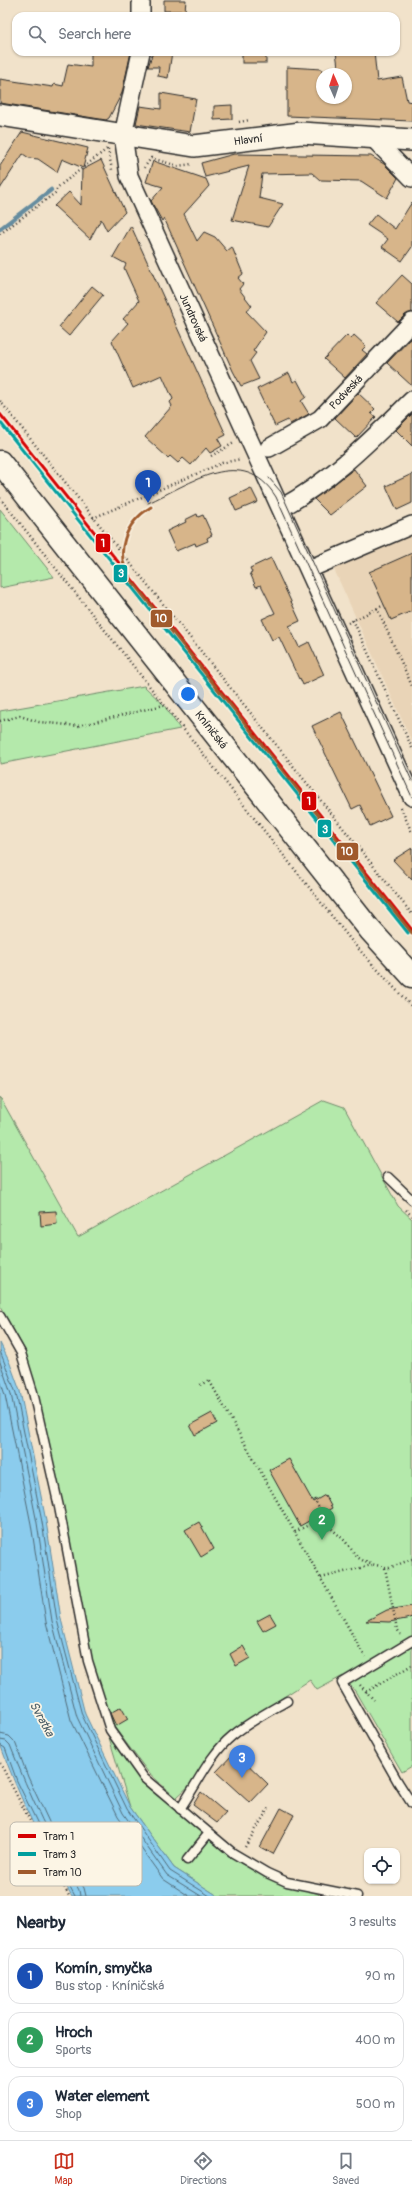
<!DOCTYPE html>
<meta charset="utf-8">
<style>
body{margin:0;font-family:Pangolin,sans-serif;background:#f2f2f3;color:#1f2937}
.controls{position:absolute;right:12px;bottom:12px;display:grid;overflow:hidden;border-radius:8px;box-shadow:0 1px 3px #0004}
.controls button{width:36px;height:36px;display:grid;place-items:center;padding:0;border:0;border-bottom:1px solid #e0e1e3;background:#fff;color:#1f2937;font:20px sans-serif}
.compass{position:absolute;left:316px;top:68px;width:36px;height:36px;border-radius:50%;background:#fff;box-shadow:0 1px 3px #0004;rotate:357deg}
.you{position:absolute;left:188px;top:694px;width:14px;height:14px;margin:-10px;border:3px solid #fff;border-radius:50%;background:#1a73e8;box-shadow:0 0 0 6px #1a73e833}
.badge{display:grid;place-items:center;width:26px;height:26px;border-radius:50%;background:#c8321e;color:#fff;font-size:13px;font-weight:700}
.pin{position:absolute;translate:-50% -33px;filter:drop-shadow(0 1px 2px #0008)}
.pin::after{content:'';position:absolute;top:21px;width:14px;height:12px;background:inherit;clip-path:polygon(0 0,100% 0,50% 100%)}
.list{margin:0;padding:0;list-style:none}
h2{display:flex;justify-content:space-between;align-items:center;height:52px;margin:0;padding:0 16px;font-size:17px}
h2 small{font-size:13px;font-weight:400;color:#747a83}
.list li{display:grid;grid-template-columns:26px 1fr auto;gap:12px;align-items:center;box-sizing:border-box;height:56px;margin:0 8px 8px;padding:0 8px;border:1px solid #e0e1e3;border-radius:12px}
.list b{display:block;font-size:15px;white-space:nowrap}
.list p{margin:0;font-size:13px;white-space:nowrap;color:#747a83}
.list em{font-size:13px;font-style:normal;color:#747a83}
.icon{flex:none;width:22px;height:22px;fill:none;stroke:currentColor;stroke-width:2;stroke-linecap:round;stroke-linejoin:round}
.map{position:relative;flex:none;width:412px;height:1896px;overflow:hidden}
.search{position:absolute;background:#fff;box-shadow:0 1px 3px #0004;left:12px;right:12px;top:12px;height:44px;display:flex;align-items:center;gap:10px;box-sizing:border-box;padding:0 14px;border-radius:12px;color:#747a83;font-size:15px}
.sheet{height:244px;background:#fff}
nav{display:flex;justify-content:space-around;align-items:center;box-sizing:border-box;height:56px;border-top:1px solid #e0e1e3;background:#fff;font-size:11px;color:#747a83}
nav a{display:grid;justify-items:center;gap:2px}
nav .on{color:#c8321e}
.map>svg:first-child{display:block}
</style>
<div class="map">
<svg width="412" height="1896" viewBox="0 0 412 1896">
<rect width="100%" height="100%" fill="#f1e2ca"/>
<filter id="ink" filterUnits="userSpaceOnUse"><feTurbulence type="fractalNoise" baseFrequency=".025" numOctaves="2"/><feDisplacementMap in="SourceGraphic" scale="8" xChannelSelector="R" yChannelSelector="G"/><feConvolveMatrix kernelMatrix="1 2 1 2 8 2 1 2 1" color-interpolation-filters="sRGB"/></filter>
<g filter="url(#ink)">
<polygon fill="#e9d4b7" points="412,531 412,742 333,567"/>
<g fill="#b4e9ab" stroke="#708a6b">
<polygon points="0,509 54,577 0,588"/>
<polygon points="144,686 164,705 180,729 0,764 0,711"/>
<polygon points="0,1097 78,1237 324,1100 344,1107 398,1206 412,1219 412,1766 402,1772 355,1691 343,1676 317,1690 310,1680 229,1732 215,1746 192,1783 176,1798 148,1772 112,1724 90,1660 62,1506 26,1352 0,1306"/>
<polygon points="107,1731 124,1758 147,1787 240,1863 278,1882 319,1894 318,1896 218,1896 174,1868 130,1807"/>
</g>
<path fill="#8bcced" stroke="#658c9f" d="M0,1343l9,18 11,30 26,130 15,98 24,95 45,93 44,61 44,28h-146c-29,-48 -53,-99 -72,-152z"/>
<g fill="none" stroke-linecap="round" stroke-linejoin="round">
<g stroke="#516b79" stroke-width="1">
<polyline points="0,1351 16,1393 42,1522 57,1620 82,1715 127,1809 170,1871 210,1896"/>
<polyline points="0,1362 11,1394 37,1523 52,1621 77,1717 123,1813 167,1875 201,1896"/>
<polyline points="0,1380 5,1395 31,1524 46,1622 71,1720 118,1816 163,1879 189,1896"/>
<polyline points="0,1734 9,1736 15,1742 28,1777 64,1854 84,1888 86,1896"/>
<path d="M0,1740l6,1 4,4c20,51 42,99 69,145l1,6"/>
<polyline points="0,1745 5,1748 17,1781 55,1859 75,1896"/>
</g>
<polyline stroke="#658c9f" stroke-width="4.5" points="0,229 51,190"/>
</g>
<g fill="#d7b58a" stroke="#2b2b2b">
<polygon points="164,0 186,0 185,11 164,11"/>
<polygon points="91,52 131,52 122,93 109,118 106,120 0,103 0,79 53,87 54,84 63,86 68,64 91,67"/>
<polygon points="153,52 172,52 168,78 158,76 159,67 148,67"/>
<rect x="242" y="52" width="24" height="11"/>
<polygon points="336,52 374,52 377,81 402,77 407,101 412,102 412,121 287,116 287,67 322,69 322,98 346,98 346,74 339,74"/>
<polygon points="161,93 196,99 190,132 136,124 140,106 161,109"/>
<polygon points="232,105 232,119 214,120 214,106"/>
<polygon points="22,132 88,148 83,168 62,159 57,172 38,159 29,158 23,154 0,189 0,166"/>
<polygon points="234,154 371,156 384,164 398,178 387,198 361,181 320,180 312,173 262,174 259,198 283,204 268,227 232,220 249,166 205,177 201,163"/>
<polygon points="101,160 125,212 107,231 101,219 90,239 54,206 69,192 81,205 82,170"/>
<polygon points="153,161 206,179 209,186 184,214 197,241 204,232 215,237 227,251 232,247 243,274 238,278 243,284 239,289 252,306 246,311 266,332 253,351 256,353 250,361 259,379 241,386 233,371 164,218 162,221 151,201 163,187 146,182"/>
<polygon points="412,202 412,247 402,261 382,247 388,239 367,225 376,214 395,229"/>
<polygon points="131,226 226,435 218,439 222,446 210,453 206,448 191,465 183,458 178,463 170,456 168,458 145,437 172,406 170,402 173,399 162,375 133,388 112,341 128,323 123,319 139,301 124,268 126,264 113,257"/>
<polygon points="402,275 412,284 412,312 405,315 398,322 376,303"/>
<polygon points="92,286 103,295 69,336 59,327"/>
<polygon points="347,335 351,339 354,335 366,346 362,350 367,354 345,378 324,359"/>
<polygon points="412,337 412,386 387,363"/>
<polygon points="289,373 293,382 297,380 306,397 301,401 309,414 290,424 288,420 275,426 257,389"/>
<polygon points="358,393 375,409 371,413 376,417 356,438 335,418"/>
<polygon points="412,414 412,446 396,430"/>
<polygon points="354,469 367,486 330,515 314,499"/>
<polygon points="412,474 412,503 397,510 386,486"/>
<polygon points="251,488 258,502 236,511 230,498"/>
<polygon points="197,514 198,517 203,515 212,535 207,538 208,541 196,546 195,543 176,551 167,531 186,522 185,520"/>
<polygon points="412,553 412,611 391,620 369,572"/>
<polygon points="271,558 300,621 289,626 299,647 309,642 324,675 303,685 300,678 299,679 279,637 272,640 262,619 275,613 261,585 256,587 250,573 252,572 250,568"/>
<polygon points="341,712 391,816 370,826 360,805 352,809 312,726"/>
<polygon points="412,848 412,880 393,860"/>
<polygon points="56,1211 57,1224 41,1226 40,1212"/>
<polygon points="212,1413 217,1423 195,1435 190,1425"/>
<polygon points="289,1459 313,1502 325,1495 332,1508 300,1526 269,1470"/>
<polygon points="199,1522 214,1549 201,1557 185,1530"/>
<polygon points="412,1606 412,1617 406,1619 389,1622 366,1621 387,1610"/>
<polygon points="270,1614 276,1624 263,1631 257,1621"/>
<polygon points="243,1646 250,1658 236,1666 230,1654"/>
<polygon points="121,1707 128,1719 116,1726 110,1713"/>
<polygon points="235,1752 268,1784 250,1803 216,1772"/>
<polygon points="201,1792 226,1813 217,1823 193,1805"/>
<polygon points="281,1808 294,1815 273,1854 260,1847"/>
</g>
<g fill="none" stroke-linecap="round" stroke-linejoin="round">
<g stroke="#2b2b2b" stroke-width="11">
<g id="service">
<polyline points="388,1177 412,1200"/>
<polyline points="0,1316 21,1353 33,1392 59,1507 88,1661 110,1730 144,1778 233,1853 267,1873 287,1882 357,1896"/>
<polyline points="412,1641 342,1683 398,1782 412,1804"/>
<path d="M180,1809c16,-23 30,-55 52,-73 17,-14 36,-24 55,-35"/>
<polyline points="187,1860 209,1833"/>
</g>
</g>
<g stroke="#2b2b2b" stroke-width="20">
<g id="minor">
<polyline points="141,3 141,16"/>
<path id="s1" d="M141,52l-18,83 6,41 283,621"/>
<polyline points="373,138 412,178"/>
<path id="s2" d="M269,448l51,-29 92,-97"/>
<path d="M281,508c50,-27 91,-69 131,-108"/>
<polyline points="309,569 412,525"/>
</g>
</g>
<g stroke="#2b2b2b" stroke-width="24">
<g id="tertiary">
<path id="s3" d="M0,115l194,31 107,-13 111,7"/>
</g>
</g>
<g stroke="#2b2b2b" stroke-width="25">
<g id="secondary">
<path id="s4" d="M0,462l370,468 42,46"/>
</g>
</g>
<g stroke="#2b2b2b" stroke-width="2.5" stroke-dasharray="1 3" stroke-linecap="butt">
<polyline points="239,122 250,120"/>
<polyline points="108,149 112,170"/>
<polyline points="144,168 151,158 178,166 192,164"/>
<polyline points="0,234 55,193 58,187 107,149"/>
<polyline points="0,401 412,914"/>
<polyline points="211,456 234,443"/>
<polyline points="0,498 354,944 412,1007"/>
<polyline points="93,518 222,463 241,459"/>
<polyline points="377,608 412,686"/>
<polyline points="353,620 412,748"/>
<polyline points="348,623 384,605"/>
<polyline points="0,721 20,716 39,722 78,726 164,705"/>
<polyline points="401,808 412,833"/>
<polyline points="406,1210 412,1216"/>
<polyline points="200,1385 209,1380 365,1657"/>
<polyline points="320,1518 345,1541 357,1557 367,1563 389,1568 412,1559"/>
<polyline points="295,1532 324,1517 314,1499"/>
<polyline points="385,1568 397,1629 401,1635"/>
<polyline points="321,1578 372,1565"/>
<polyline points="360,1685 374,1700"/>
<polyline points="366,1692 412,1665"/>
<polyline points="0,1763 69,1896"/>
<polyline points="245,1847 270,1806"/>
</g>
<use href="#service" stroke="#fcf5e5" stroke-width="8"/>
<use href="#minor" stroke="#fcf5e5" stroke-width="17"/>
<use href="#tertiary" stroke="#fcf5e5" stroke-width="21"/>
<use href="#secondary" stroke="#fcf5e5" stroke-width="22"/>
<g stroke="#2b2b2b" stroke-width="1">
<polyline points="269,478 281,492 412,781"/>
<path d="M148,503c42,-19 95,-59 128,-6l136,300"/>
</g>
<g stroke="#fcf5e5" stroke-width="6">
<polyline id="tram-1" points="0,414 412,930"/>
</g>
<g stroke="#fcf5e5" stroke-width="6">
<polyline id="tram-2" points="0,422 408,933"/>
</g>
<g stroke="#fcf5e5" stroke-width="6">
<path id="tram-3" d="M151,507c-26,16 -37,45 -21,72l282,354"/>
</g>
<use href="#tram-1" stroke="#d40000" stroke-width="3"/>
<use href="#tram-2" stroke="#009e9e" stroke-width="3"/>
<use href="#tram-3" stroke="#a05a2c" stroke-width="3"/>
</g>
</g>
<g text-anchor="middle" stroke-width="3.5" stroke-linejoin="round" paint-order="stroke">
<g font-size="11" fill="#2b2b2b" stroke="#fcf5e5">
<text dy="4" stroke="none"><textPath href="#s3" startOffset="251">Hlavní</textPath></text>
<text dy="4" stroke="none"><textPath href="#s1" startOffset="282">Jundrovská</textPath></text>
<text dy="4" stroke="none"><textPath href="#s2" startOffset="96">Podveská</textPath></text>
<text dy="4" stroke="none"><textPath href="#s4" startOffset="341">Kníničská</textPath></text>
</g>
<g font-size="12" font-style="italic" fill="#485b65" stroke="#fcf5e5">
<text transform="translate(42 1719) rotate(61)" y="4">Svratka</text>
</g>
</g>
<rect x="10" y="1822" width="132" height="64" rx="6" fill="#fcf5e5" stroke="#bdb8ad" stroke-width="1"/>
<rect x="18" y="1834" width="18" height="4" fill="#d40000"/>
<rect x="18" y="1852" width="18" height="4" fill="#009e9e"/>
<rect x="18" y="1870" width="18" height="4" fill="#a05a2c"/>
<g font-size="11" fill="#2b2b2b">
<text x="43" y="1840">Tram 1</text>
<text x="43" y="1858">Tram 3</text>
<text x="43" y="1876">Tram 10</text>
</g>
<g stroke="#fcf5e5" stroke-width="1.5">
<rect x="95" y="533" width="16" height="20" rx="4" fill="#d40000"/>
<rect x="113" y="564" width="15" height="19" rx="4" fill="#009e9e"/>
<rect x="150" y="609" width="23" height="19" rx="4" fill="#a05a2c"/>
<rect x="301" y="791" width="16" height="20" rx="4" fill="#d40000"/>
<rect x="317" y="819" width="15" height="19" rx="4" fill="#009e9e"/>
<rect x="336" y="842" width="23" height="19" rx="4" fill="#a05a2c"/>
</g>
<g font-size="11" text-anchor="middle" font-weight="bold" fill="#fff">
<text x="103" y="547">1</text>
<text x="121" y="577">3</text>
<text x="161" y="622">10</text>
<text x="309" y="805">1</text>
<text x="325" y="833">3</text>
<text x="347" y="855">10</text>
</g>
</svg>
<div class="controls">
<button><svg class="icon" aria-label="locate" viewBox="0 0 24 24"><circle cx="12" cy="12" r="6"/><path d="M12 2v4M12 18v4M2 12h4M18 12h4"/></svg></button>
</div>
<svg class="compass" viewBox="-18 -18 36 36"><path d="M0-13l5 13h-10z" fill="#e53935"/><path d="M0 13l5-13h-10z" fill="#747a83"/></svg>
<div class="you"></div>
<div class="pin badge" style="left:148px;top:503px;background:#1a4fb4">1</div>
<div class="pin badge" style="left:322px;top:1540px;background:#2e9e5b">2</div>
<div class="pin badge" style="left:242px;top:1778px;background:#3f7fe0">3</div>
<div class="search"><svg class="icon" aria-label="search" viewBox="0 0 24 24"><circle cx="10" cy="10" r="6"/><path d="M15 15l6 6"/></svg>Search here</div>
</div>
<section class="sheet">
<h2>Nearby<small>3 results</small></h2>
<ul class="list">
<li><span class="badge" style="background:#1a4fb4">1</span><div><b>Komín, smyčka</b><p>Bus stop · Kníničská</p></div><em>90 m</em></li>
<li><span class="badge" style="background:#2e9e5b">2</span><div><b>Hroch</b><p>Sports</p></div><em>400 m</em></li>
<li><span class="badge" style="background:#3f7fe0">3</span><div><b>Water element</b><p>Shop</p></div><em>500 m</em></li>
</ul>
</section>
<nav>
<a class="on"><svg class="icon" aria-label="map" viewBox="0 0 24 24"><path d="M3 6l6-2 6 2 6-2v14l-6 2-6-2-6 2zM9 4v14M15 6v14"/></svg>Map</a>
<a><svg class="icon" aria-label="directions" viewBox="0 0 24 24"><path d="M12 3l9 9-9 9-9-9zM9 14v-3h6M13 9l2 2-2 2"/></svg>Directions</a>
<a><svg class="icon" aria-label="saved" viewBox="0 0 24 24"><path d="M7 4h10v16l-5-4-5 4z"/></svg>Saved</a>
</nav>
